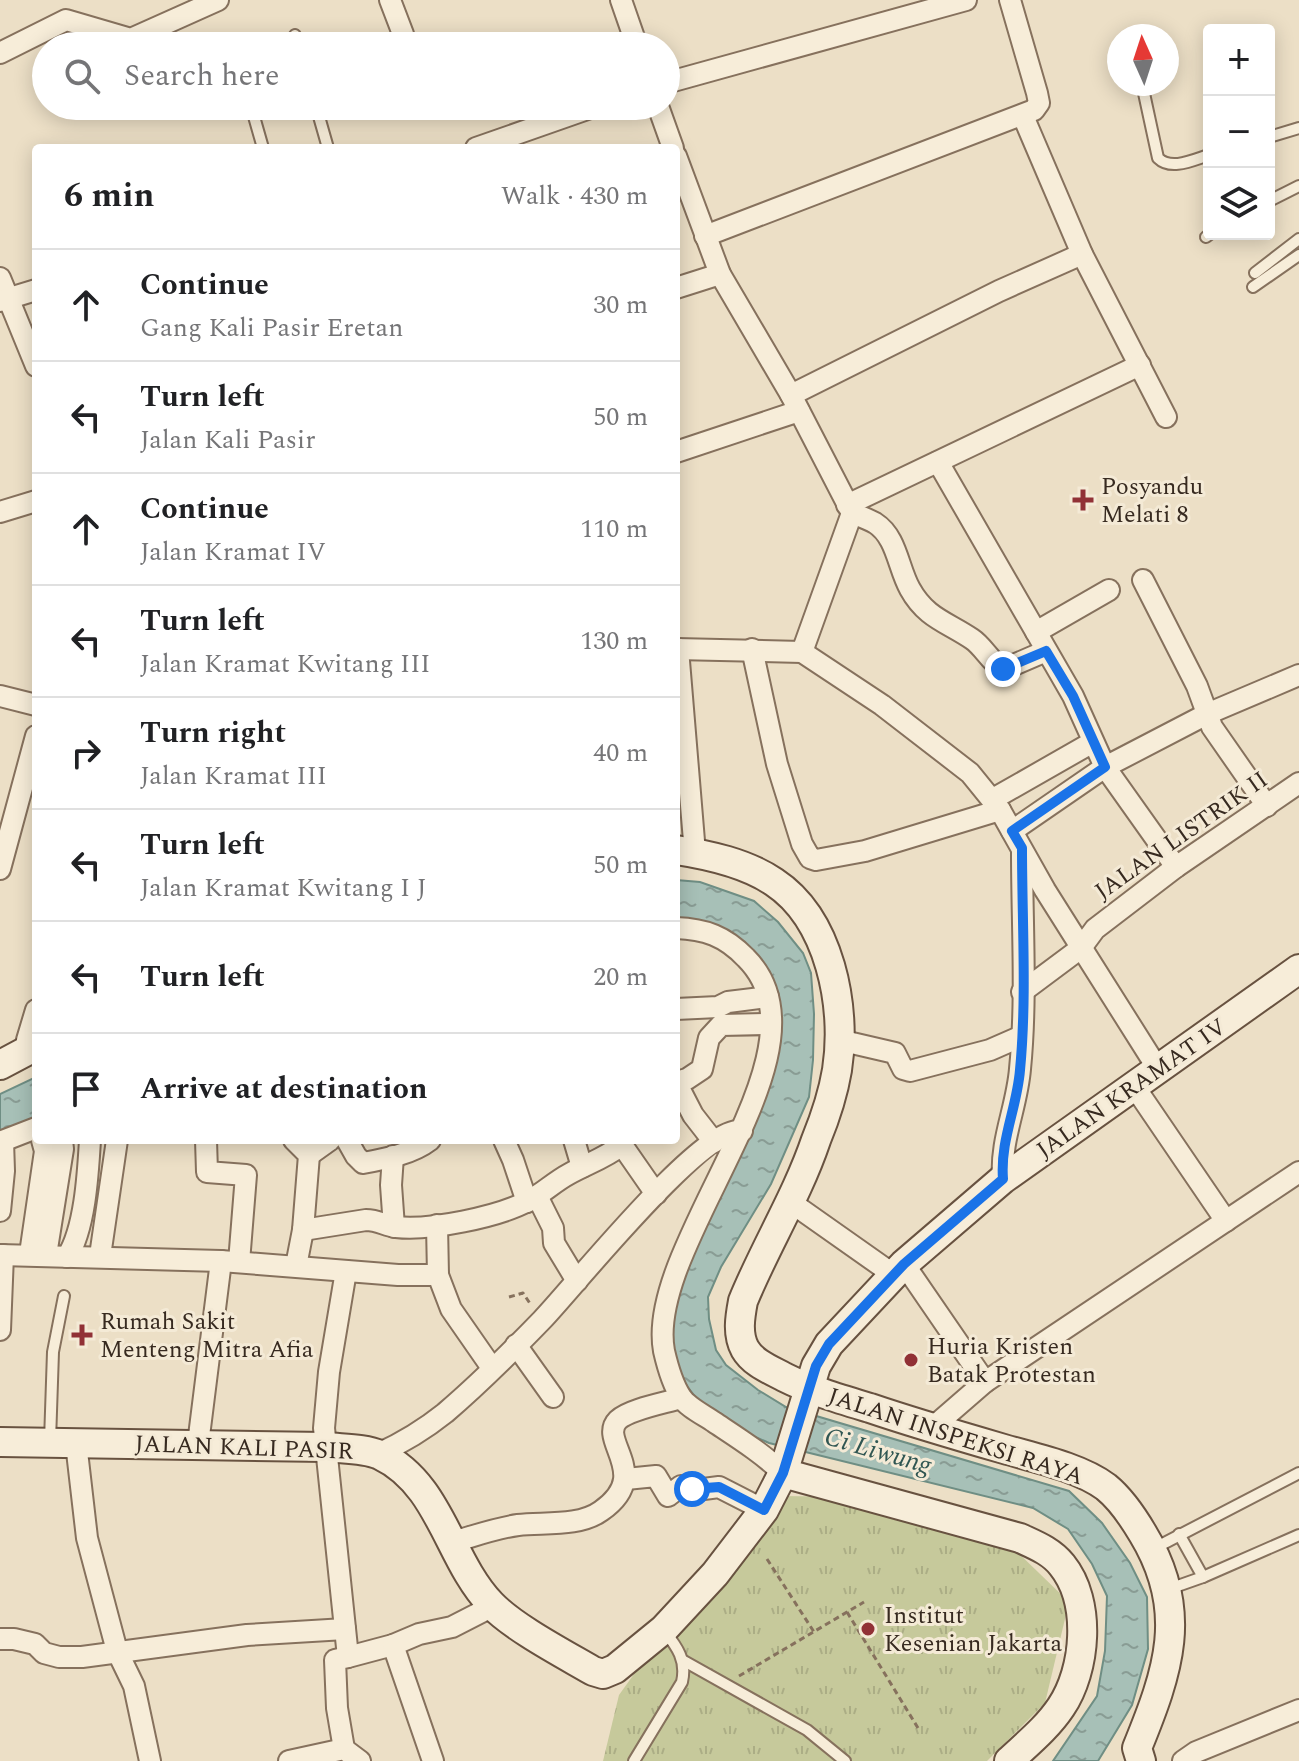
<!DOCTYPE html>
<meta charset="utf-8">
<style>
body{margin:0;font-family:Spectral,serif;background:#f2f2f2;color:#202124}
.controls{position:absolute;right:24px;top:24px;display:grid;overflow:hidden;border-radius:8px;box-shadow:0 4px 20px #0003}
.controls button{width:72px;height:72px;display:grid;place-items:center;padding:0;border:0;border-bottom:2px solid #e0e0e0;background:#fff;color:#202124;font:40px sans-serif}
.compass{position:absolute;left:1107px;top:24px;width:72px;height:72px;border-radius:50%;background:#fff;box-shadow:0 4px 20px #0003;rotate:357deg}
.stop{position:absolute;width:24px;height:24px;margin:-18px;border:6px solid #1a73e8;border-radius:50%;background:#fff}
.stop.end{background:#1a73e8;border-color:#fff;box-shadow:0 2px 8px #0008}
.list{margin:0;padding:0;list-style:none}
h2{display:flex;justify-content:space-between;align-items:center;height:104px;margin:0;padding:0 32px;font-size:34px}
h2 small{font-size:26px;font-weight:400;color:#757577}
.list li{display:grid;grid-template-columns:52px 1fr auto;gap:24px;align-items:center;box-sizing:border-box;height:112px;padding:0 32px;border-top:2px solid #e0e0e0}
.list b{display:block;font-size:30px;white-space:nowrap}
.list p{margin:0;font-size:26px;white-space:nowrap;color:#757577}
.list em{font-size:26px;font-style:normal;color:#757577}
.icon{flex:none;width:44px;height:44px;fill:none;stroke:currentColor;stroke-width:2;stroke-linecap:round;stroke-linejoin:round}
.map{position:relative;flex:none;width:1299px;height:1761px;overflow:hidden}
.search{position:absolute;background:#fff;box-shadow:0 4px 20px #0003;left:32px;top:32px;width:648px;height:88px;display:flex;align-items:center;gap:20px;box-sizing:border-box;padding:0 28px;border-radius:44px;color:#757577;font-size:30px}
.panel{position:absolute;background:#fff;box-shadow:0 4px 20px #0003;left:32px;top:144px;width:648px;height:1000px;border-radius:8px}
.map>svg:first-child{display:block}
</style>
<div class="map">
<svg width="1299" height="1761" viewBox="0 0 1299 1761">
<defs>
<pattern id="park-tufts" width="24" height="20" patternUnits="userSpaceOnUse" patternTransform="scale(2)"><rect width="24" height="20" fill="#c6c99b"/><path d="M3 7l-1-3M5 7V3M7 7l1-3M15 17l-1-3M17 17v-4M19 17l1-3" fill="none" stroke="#abad85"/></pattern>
<pattern id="water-ripples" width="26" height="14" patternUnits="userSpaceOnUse" patternTransform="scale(2)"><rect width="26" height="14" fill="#a7c0b7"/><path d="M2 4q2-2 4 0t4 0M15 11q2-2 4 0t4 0" fill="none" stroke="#899c94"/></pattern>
</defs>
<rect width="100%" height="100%" fill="#ecdfc6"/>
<polygon fill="url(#park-tufts)" points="781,1496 859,1497 1008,1543 1069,1602 1045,1703 987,1761 603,1761 619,1695 647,1656"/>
<g fill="url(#water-ripples)" stroke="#6f8e84" stroke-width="2">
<path d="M676,880l24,2 54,19 24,21 25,31 8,20 3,41 -1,46 -4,37 -38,87 -50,83 -13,30 1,22 7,31 10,15 32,25 28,17 283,84 33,32 28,40 17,34 1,52 -16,56 -34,56h-45l44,-65 8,-45 2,-55 -15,-32 -24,-35 -35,-21 -264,-65c-65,-28 -103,-57 -101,-133l86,-197 18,-112 -6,-30 -18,-24 -57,-26 -15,-3z"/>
<polygon points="36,1077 36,1123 0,1137 0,1094"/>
</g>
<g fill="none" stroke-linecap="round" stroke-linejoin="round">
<g stroke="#86715d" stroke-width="14">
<g id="lane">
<polyline points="295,35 298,46"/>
<path d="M1142,84l16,74c13,13 35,2 51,-3"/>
<polyline points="251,106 263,148"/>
<polyline points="316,106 328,148"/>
<polyline points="1269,137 1299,128"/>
<polyline points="1269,201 1299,186"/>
<polyline points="1206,237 1210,234"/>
<polyline points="1255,273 1299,239"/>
<polyline points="1253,287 1299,255"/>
<polyline points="50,1441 53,1352 64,1296"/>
<polyline points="1179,1534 1203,1577 1299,1535"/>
<polyline points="1153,1549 1299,1473"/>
<polyline points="1169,1589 1203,1577"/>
<polyline points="684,1661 807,1730 845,1761"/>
<path d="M634,1761l48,-79c5,-22 -5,-35 -18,-52"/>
</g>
</g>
<g stroke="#86715d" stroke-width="24">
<g id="street">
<polyline points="390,0 403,34"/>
<polyline points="621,0 637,46"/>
<polyline points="0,53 66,20 131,39 218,0"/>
<polyline points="666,83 966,0"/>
<polyline points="658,106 673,148"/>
<polyline points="1023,116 1082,254 1166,417"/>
<polyline points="476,148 596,106"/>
<polyline points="676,156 720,274 791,395 852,513 802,652"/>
<polyline points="705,236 1034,110 1039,103 1037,93 1010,0"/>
<polyline points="0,278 36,366"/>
<polyline points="676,288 720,274"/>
<polyline points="0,301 36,290"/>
<polyline points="791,395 999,291 1082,254"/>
<polyline points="676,452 799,411"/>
<polyline points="938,462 1073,696 1105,767 1176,867"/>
<polyline points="847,505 1140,365"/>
<polyline points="0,512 36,501"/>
<path d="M852,513c7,3 16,6 23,10 22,14 23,45 35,66 16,29 37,33 62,50 12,8 18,23 31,30l6,-2 37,-16"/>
<polyline points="1143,580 1197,686 1212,727 1267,806"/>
<polyline points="1036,632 1109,590"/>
<polyline points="676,649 802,652 882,705 970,773 1000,810 1045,890 1158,1069"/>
<polyline points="678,649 695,853"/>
<polyline points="752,649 777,764 802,844 810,858 816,860 865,851 1000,810"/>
<polyline points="0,696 36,705"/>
<polyline points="993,799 1093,742"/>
<polyline points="1012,831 1105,767 1207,714 1299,675"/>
<polyline points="0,869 36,736"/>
<path d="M676,928c29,1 49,8 70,30 93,93 -102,285 -82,393 3,13 9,34 17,46 6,10 23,18 33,25 24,16 48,31 69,51"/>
<polyline points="1022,992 1081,948 1095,929 1176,867 1299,783"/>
<polyline points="676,1009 718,1007 728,1002 768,997"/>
<polyline points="839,1040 895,1053 903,1069 910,1071 990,1050 1022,1036"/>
<polyline points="30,1050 27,1040 36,1010"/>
<polyline points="676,1082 687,1079 702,1069 709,1038 721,1025 770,1024"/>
<polyline points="676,1082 693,1115 714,1142"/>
<polyline points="1134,1086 1226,1221"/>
<polyline points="206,1140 207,1172 246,1175 239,1262"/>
<polyline points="294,1140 309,1155 303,1230 296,1266"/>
<path d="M347,1140l9,16 7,7c22,-4 49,-9 67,-23"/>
<polyline points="504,1140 513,1160 527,1202"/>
<polyline points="574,1140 582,1167"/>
<polyline points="614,1140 622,1145 656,1194"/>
<polyline points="0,1142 36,1128"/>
<polyline points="309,1155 330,1140"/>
<polyline points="393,1156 391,1185 394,1227"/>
<path d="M1003,1179c-3,-39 14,-72 17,-110 7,-71 2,-145 2,-217"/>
<polyline points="537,1196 553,1228 554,1243 577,1281"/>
<polyline points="789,1201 894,1275"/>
<polyline points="0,1211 4,1171 3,1141"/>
<polyline points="437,1225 438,1275 451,1309 492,1368"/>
<path d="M303,1230l63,-10c12,0 20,6 30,7 33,4 102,-10 132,-26 14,-7 26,-19 41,-27 18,-10 36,-16 53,-29"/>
<polyline points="30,1254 45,1151 42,1140"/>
<polyline points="0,1255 221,1261 398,1275 438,1275"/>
<polyline points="46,1255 63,1149 62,1140"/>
<polyline points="100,1256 117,1140"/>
<path d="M67,1257c18,-28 21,-83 23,-117"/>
<polyline points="904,1264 985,1382"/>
<polyline points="0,1330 3,1255"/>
<polyline points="516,1345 553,1397"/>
<polyline points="932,1428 985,1382 1299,1172"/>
<polyline points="76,1443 87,1538 117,1651 134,1686 150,1761"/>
<polyline points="198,1444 221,1261"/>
<path d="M378,1454c24,-11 47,-25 67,-41 34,-29 66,-61 97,-93 31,-32 162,-197 200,-189"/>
<polyline points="626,1479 656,1476 668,1496 681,1486 696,1490 719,1487 764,1510"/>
<path d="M453,1542c21,-6 43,-14 65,-17 25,-3 61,2 83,-14 53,-37 -4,-70 17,-91 12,-11 47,-17 63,-22"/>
<polyline points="0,1639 14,1639 35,1644 44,1653 59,1657 82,1657 247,1635 345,1629"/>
<polyline points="348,1657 393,1645"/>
<polyline points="344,1749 337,1708 335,1660 348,1657 324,1428 329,1372 346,1271"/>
<polyline points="289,1761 344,1749 360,1761"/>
<polyline points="433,1761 393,1645 419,1634 452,1627 493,1606"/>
<polyline points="1183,1761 1196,1752 1299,1710"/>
</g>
</g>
<g stroke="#685240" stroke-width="32">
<g id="secondary">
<path d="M676,850c33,5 70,13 98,32 56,37 73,125 63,188 -4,24 -12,48 -21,70 -19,56 -51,107 -73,161 -3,16 -6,33 2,48 8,14 26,21 39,28 28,14 56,22 86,31 44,15 89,28 134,41 31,9 75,18 102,38 16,13 27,30 37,47 47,77 25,138 -6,214l4,13"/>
<polyline points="0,1065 36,1046"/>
<path d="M0,1442l326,5c17,2 38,1 54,8 61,29 68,104 111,149 23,24 73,50 102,67l10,3 12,-5 49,-40 51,-55 49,-64 19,-37 33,-107 13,-22 75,-80 99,-85 296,-210"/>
<path d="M783,1473l237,65c15,7 31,13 42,27 30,37 24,105 -1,142 -14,21 -34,37 -52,54"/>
</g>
</g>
<g stroke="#86715d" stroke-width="3" stroke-dasharray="6 4" stroke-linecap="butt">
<polyline points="509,1297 523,1293 531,1305"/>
<polyline points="767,1559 814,1632"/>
<polyline points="847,1612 918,1728"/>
<polyline points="739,1676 864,1602"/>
</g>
<use href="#lane" stroke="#f7edd9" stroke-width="10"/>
<use href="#street" stroke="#f7edd9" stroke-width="20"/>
<use href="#secondary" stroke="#f7edd9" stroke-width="28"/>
</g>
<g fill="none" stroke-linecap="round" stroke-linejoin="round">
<path stroke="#1a73e8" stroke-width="10" d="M692,1489l27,-2 45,23 19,-37 33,-107 13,-22 75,-80 99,-85c-3,-39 14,-71 17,-109 7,-73 2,-148 2,-222l-10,-17 93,-64 -32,-71 -27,-45 -43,18"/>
</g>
<g fill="#913136" stroke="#f4ead6" stroke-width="3">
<path d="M1079 488h8v8h8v8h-8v8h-8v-8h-8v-8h8z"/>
<path d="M78 1323h8v8h8v8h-8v8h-8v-8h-8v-8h8z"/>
<circle cx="911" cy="1360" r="8"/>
<circle cx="868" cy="1629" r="8"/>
</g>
<g text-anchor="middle" stroke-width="6" stroke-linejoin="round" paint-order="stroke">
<g font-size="24" fill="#372a20" stroke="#f4ead6" text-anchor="start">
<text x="1101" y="494">Posyandu<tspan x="1101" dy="28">Melati 8</tspan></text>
<text x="100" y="1329">Rumah Sakit<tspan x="100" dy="28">Menteng Mitra Afia</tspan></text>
<text x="927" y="1354">Huria Kristen<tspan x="927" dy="28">Batak Protestan</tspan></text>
<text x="884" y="1623">Institut<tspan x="884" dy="28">Kesenian Jakarta</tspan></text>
</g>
<g font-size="24" fill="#372a20" stroke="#f4ead6">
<text transform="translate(1181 835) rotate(-35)" y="8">JALAN LISTRIK II</text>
<text transform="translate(1131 1088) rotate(-35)" y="8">JALAN KRAMAT IV</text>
<text transform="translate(956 1436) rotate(18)" y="8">JALAN INSPEKSI RAYA</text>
<text transform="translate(244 1447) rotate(2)" y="8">JALAN KALI PASIR</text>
</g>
<g font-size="26" font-style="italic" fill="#305652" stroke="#f4ead6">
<text transform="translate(878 1450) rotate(16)" y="9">Ci Liwung</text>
</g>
</g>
</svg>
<div class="controls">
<button>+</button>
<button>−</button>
<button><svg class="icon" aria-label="layers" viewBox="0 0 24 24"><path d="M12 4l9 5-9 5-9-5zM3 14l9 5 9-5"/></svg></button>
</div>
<svg class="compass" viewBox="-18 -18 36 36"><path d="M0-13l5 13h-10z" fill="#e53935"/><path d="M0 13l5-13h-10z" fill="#757577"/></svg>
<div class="stop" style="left:692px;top:1489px"></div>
<div class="stop end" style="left:1003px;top:669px"></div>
<div class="search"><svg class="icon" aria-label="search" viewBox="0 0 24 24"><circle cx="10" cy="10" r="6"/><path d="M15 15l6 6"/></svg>Search here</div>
<section class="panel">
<h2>6 min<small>Walk · 430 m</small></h2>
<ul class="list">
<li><svg class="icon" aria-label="ahead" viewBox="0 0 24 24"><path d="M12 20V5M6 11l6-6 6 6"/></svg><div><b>Continue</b><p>Gang Kali Pasir Eretan</p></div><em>30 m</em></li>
<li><svg class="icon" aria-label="left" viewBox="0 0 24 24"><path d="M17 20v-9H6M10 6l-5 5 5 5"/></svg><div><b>Turn left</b><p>Jalan Kali Pasir</p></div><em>50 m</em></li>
<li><svg class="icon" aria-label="ahead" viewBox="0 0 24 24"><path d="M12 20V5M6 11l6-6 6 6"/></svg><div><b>Continue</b><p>Jalan Kramat IV</p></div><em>110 m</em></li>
<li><svg class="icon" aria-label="left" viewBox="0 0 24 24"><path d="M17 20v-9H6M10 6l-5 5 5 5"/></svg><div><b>Turn left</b><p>Jalan Kramat Kwitang III</p></div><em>130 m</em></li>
<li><svg class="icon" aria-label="right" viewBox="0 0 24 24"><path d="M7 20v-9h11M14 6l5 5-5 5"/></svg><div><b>Turn right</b><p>Jalan Kramat III</p></div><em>40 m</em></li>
<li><svg class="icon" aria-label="left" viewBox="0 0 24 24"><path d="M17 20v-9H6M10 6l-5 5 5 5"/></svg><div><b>Turn left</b><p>Jalan Kramat Kwitang I J</p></div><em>50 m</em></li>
<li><svg class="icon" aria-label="left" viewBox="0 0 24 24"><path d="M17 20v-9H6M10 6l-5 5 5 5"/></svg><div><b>Turn left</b></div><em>20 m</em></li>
<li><svg class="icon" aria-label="arrive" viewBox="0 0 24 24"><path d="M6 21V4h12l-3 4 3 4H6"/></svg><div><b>Arrive at destination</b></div></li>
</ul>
</section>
</div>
